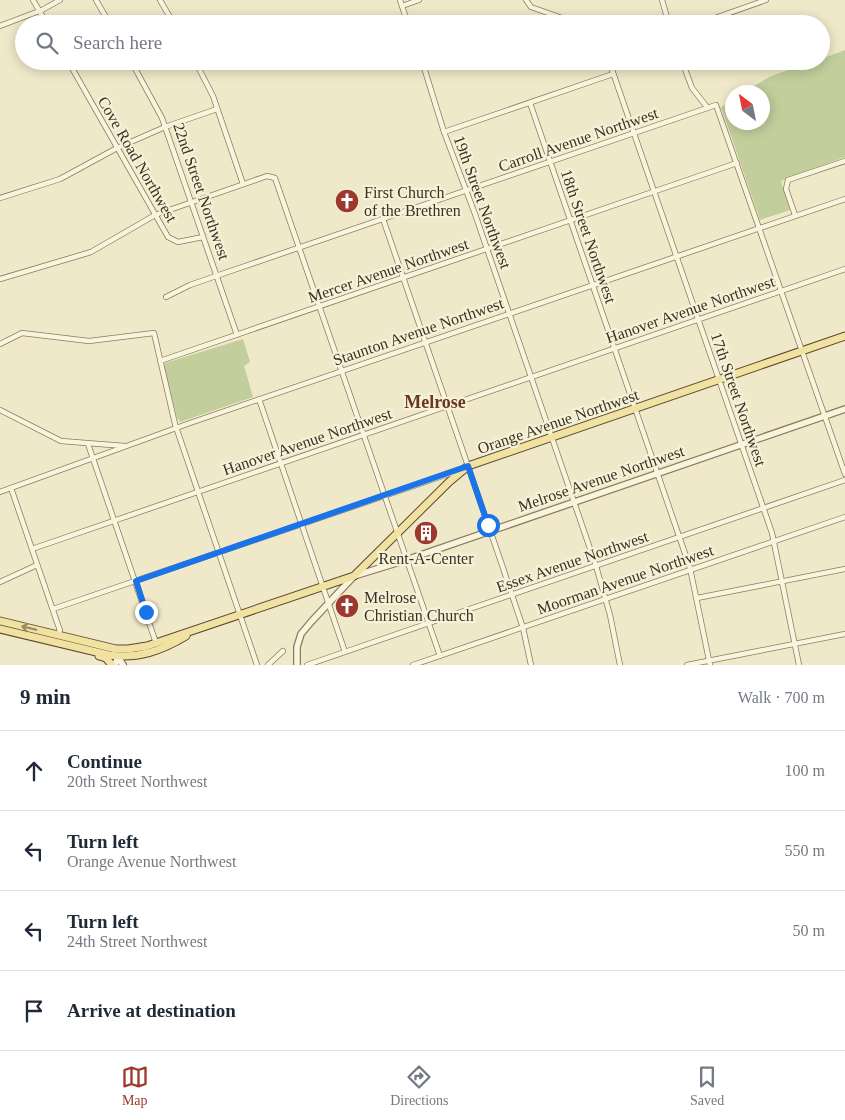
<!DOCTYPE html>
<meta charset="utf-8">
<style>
body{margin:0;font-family:"Times New Roman",serif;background:#f2f2f3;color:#1f2937}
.compass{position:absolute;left:725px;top:85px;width:45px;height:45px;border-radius:50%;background:#fff;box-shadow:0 2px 12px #0003;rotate:328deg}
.stop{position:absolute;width:15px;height:15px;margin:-11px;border:4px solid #1a73e8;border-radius:50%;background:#fff}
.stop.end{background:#1a73e8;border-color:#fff;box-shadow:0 1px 5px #0008}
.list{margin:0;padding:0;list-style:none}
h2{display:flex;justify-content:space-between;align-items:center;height:65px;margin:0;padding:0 20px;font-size:21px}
h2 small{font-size:16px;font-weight:400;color:#747a83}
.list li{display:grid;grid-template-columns:32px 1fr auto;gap:15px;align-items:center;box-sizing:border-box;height:80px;padding:0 20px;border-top:1px solid #e0e1e3}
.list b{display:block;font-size:19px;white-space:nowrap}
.list p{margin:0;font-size:16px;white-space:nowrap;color:#747a83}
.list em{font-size:16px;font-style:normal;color:#747a83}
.icon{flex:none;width:28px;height:28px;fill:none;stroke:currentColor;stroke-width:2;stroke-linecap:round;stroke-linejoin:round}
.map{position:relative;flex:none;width:845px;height:665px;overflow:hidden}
.search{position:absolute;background:#fff;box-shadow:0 2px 12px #0003;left:15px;right:15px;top:15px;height:55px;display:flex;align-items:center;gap:12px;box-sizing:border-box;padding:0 18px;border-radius:28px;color:#747a83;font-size:19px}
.sheet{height:385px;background:#fff}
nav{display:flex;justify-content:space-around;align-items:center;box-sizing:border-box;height:70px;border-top:1px solid #e0e1e3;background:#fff;font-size:14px;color:#747a83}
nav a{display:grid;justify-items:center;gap:2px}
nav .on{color:#9b392d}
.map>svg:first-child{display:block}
</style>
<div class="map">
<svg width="845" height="665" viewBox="0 0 845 665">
<rect width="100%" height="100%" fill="#efe8c9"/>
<g fill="#c2ce9c">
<polygon points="845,50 845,157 781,181 790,210 760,220 721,107 732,100 732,122 762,122 762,92 744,92 771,76 814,61 821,61 821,59"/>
<polygon points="243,339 250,362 244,366 253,397 180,422 177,417 164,367 165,363"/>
</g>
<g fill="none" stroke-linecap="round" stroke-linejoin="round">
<g stroke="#8c7c5d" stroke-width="6">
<g id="minor">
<polyline points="33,0 47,24"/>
<polyline points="96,0 110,24"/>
<polyline points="160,0 174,24"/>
<polyline points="400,0 408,24"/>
<polyline points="526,0 531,7 579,24"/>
<polyline points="662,0 669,24"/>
<polyline points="402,6 419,0"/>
<polyline points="698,24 766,0"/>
<polyline points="0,26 42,10 60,0"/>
<polyline points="68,61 168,237 178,242 203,237"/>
<polyline points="131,61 162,118 237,335"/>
<polyline points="195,61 213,96 243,184"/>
<polyline points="422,61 444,132 475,214 596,566 610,615 620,665"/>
<polyline points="609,61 772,533 799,665"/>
<polyline points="682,61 692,88 707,107"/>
<polyline points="424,67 439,61"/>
<polyline points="530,103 690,568 710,665"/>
<polyline points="444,132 613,74"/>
<polyline points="0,198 60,179 117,148 165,127 217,109"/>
<polyline points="795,215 786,189 788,180 845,161"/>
<polyline points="383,219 502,565 523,628 531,665"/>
<polyline points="0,279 91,252 155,215 267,176 275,178 440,656"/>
<polyline points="166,297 190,285 216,276 716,105 845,474"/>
<polyline points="0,344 22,333 89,341 154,333 175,424 257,665"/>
<polyline points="160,361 737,163"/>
<polyline points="259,399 345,652"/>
<polyline points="0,410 61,441 125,446"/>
<polyline points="88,444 156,643"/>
<polyline points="11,488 58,625 60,630 57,635"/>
<polyline points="0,492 190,423 845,199"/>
<polyline points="32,549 845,269"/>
<polyline points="0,582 37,565"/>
<polyline points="697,598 845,569"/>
<polyline points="53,609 463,469"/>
<polyline points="268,665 283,651"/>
<polyline points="307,665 845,480"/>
<polyline points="413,665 845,517"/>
<polyline points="687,665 845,634"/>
</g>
</g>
<g stroke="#8c7c5d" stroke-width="8">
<polyline id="tertiary" points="297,665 297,647 301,634 311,622 354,576 406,560 845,409"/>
</g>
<g stroke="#6e5c40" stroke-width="8">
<g id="secondary">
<polyline points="118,657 123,665"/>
<polyline points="115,665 118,657"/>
</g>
</g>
<g stroke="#5a4931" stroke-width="9">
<g id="primary">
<polyline points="0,621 116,649 128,649 147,646 354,576 449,482 468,466 845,336"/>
<path d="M0,629l109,26c29,4 52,-4 77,-19"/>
<polyline points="99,656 106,658 112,665"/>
</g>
</g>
<use href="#minor" stroke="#f9f4dd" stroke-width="4.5"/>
<use href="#tertiary" stroke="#f9f4dd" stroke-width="5.5"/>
<use href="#secondary" stroke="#f9f4dd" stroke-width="6"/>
<use href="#primary" stroke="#f1e2a2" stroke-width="7"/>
</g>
<defs><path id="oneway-shaft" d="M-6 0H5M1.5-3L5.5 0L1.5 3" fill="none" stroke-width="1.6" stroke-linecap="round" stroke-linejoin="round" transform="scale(1.25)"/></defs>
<use stroke="#968a62" href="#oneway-shaft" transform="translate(29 628) rotate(-167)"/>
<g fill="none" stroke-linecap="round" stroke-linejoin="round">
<polyline stroke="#1a73e8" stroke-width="6" points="146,612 136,581 468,466 488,525"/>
</g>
<defs>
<g id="church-disc" transform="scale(1.25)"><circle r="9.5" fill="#9b392d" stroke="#f6f1d9"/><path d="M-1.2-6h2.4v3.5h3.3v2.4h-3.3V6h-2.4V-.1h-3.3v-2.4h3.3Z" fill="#fff"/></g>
<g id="building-disc" transform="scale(1.25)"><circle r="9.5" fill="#9b392d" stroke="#f6f1d9"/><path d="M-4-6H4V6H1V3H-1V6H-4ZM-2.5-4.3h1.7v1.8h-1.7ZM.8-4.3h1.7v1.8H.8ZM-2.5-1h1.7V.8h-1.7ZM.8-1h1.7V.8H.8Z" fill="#fff"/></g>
</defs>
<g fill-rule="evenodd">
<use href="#church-disc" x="347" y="201"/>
<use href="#building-disc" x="426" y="533"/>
<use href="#church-disc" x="347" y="606"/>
</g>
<g text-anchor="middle" stroke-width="4.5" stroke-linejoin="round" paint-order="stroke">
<g font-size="16" fill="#3c3121" stroke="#f6f1d9">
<text transform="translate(578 139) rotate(-19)" y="6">Carroll Avenue Northwest</text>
<text transform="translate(138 159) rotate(60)" y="6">Cove Road Northwest</text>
<text transform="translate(202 191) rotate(71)" y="6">22nd Street Northwest</text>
<text transform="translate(483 202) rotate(70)" y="6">19th Street Northwest</text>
<text transform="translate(589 236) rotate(71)" y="6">18th Street Northwest</text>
<text transform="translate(388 270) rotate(-19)" y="6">Mercer Avenue Northwest</text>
<text transform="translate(690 309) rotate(-19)" y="6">Hanover Avenue Northwest</text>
<text transform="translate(418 331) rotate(-19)" y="6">Staunton Avenue Northwest</text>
<text transform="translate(739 399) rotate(71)" y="6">17th Street Northwest</text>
<text transform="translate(558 421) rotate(-19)" y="6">Orange Avenue Northwest</text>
<text transform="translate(307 441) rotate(-19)" y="6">Hanover Avenue Northwest</text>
<text transform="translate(601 478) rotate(-19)" y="6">Melrose Avenue Northwest</text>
<text transform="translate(572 561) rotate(-19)" y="6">Essex Avenue Northwest</text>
<text transform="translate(625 579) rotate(-19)" y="6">Moorman Avenue Northwest</text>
</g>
<g font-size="16" fill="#3c3121" stroke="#f6f1d9" text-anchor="start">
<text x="364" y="198">First Church<tspan x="364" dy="18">of the Brethren</tspan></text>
<text x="426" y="564" text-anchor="middle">Rent-A-Center</text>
<text x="364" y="603">Melrose<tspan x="364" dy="18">Christian Church</tspan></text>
</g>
<g font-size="18" font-weight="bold" fill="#693820" stroke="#f6f1d9">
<text x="435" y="408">Melrose</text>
</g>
</g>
</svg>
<svg class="compass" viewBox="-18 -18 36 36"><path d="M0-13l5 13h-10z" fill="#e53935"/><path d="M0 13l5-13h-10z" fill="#747a83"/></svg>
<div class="stop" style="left:488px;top:525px"></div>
<div class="stop end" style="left:146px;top:612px"></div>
<div class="search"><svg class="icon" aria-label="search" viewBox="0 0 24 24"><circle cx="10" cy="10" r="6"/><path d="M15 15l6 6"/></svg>Search here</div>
</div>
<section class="sheet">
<h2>9 min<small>Walk · 700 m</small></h2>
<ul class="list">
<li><svg class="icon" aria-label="ahead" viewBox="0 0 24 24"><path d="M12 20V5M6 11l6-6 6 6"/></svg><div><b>Continue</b><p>20th Street Northwest</p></div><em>100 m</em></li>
<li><svg class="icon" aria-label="left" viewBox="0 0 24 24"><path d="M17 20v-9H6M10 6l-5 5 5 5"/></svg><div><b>Turn left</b><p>Orange Avenue Northwest</p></div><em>550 m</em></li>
<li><svg class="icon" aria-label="left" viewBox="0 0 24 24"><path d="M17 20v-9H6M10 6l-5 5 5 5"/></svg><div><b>Turn left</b><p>24th Street Northwest</p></div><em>50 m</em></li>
<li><svg class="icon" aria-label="arrive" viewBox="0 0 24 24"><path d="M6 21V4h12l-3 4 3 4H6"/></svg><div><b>Arrive at destination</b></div></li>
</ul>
</section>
<nav>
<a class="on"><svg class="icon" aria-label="map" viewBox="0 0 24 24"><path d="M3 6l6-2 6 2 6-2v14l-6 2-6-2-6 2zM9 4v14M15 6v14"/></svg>Map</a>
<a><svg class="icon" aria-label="directions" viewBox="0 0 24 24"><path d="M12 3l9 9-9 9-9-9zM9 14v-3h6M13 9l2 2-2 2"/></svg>Directions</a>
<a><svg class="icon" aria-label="saved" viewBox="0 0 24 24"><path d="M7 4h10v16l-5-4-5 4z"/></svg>Saved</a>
</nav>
